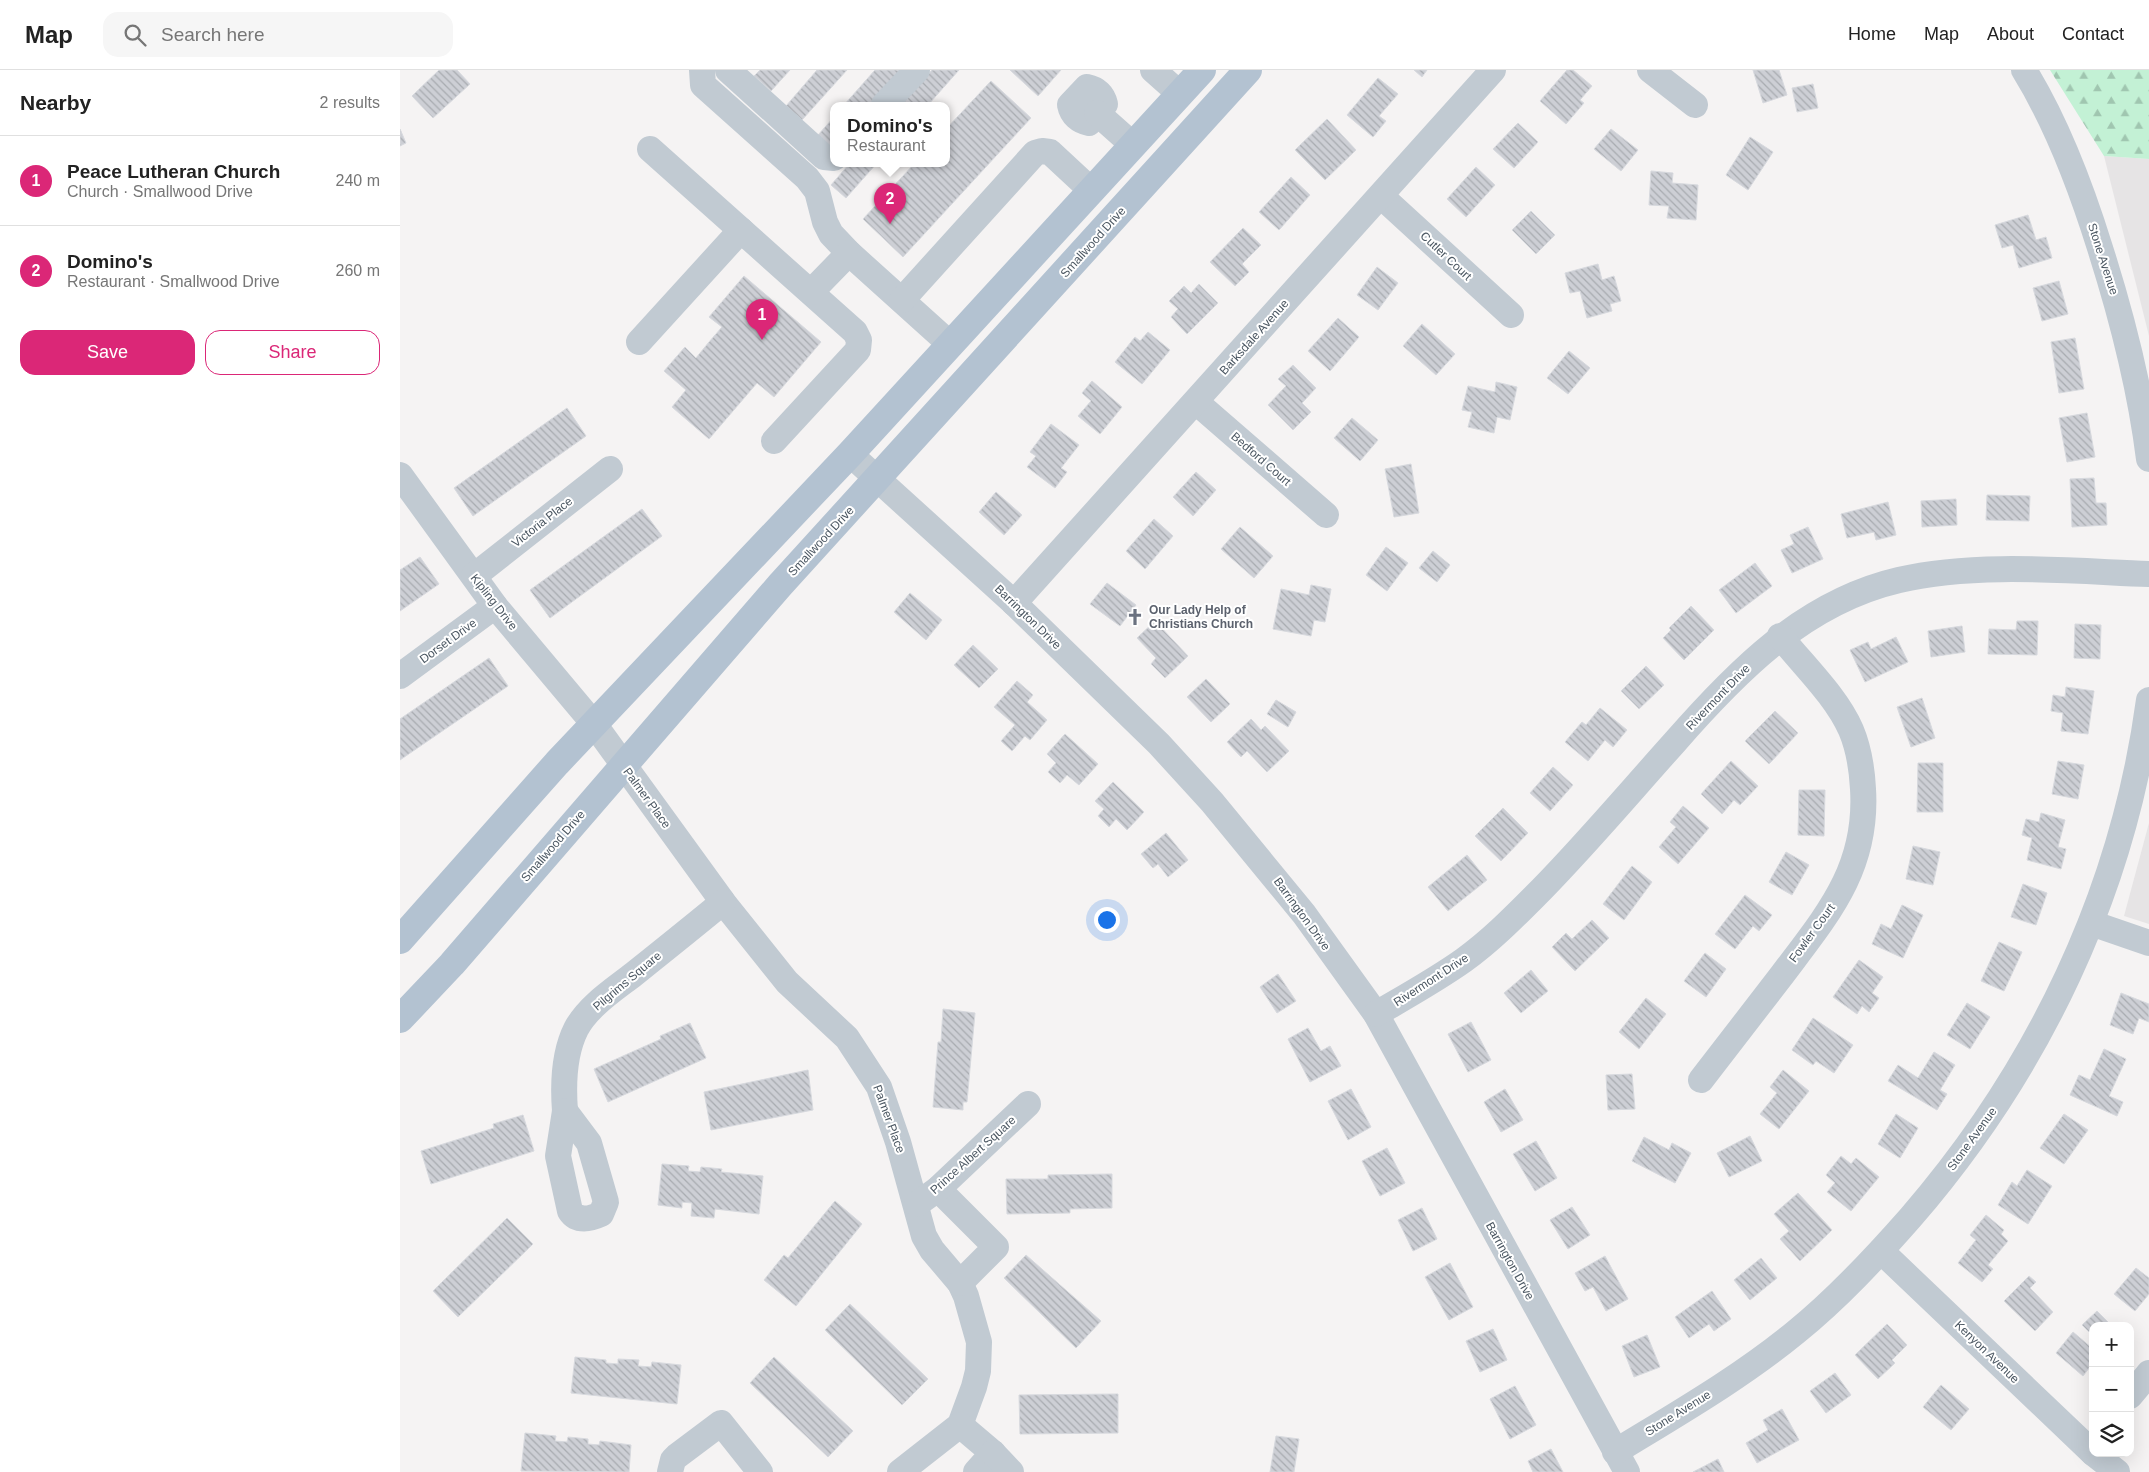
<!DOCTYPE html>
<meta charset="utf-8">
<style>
body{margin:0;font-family:Helvetica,sans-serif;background:#f6f6f6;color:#222}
.controls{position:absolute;right:15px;bottom:15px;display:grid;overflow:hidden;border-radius:10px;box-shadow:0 5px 20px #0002}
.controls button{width:45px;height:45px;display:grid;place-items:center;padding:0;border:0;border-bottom:1px solid #e0e0e0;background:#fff;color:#222;font:25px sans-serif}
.you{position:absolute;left:706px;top:849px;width:18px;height:18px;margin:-12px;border:4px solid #fff;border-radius:50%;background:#1a73e8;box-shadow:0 0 0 8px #1a73e833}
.badge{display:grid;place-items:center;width:32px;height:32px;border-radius:50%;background:#db2777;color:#fff;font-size:16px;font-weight:700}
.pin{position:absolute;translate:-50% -41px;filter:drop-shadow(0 1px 2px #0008)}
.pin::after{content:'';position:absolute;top:26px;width:18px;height:15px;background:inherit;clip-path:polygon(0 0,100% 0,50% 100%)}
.popup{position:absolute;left:430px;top:32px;width:120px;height:65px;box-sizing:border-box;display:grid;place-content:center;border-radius:10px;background:#fff;filter:drop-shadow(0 1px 4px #0005);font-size:16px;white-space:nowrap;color:#767676}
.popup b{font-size:19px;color:#222}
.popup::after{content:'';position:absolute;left:50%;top:100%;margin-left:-10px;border:10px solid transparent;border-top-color:#fff}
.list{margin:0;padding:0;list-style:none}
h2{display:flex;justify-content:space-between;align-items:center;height:65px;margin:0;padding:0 20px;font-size:21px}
h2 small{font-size:16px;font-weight:400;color:#767676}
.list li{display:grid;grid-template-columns:32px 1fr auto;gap:15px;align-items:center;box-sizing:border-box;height:90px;padding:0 20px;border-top:1px solid #e0e0e0}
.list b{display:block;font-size:19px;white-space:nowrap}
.list p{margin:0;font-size:16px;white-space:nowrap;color:#767676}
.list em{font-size:16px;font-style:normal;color:#767676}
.actions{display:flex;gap:10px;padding:15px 20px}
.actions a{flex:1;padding:11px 0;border:1px solid #db2777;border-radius:15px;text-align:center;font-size:18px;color:#db2777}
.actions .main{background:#db2777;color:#fff}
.icon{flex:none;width:28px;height:28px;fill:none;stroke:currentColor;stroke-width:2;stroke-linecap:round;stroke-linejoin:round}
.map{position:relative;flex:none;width:1749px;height:1402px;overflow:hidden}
header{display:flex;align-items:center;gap:30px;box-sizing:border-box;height:70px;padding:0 25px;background:#fff;border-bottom:1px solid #e0e0e0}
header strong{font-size:24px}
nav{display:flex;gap:28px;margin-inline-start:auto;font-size:18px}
.search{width:350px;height:45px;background:#f6f6f6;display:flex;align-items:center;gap:12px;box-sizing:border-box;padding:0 18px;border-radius:15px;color:#767676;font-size:19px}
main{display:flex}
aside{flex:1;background:#fff}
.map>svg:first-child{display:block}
</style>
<header>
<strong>Map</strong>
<div class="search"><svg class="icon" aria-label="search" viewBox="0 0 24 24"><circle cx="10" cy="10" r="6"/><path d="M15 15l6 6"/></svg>Search here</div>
<nav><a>Home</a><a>Map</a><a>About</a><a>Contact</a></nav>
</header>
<main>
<aside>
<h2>Nearby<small>2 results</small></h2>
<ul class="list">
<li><span class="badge">1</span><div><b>Peace Lutheran Church</b><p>Church · Smallwood Drive</p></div><em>240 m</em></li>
<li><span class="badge">2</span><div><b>Domino's</b><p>Restaurant · Smallwood Drive</p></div><em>260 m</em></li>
</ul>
<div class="actions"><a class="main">Save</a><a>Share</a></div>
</aside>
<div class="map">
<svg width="1749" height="1402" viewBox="0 0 1749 1402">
<defs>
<pattern id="forest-firs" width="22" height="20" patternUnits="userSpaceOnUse" patternTransform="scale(1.25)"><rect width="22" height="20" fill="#c3f1d5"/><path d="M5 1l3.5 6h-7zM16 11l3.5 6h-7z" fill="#a0c6b0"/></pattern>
<pattern id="building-back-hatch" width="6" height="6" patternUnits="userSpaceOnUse" patternTransform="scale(1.25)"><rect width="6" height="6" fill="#cdcfd5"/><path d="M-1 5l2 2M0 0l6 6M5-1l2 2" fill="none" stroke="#a8abb0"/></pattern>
</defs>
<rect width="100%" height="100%" fill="#f5f3f3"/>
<g fill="#e6e4e5">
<polygon points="1704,86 1749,89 1749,266"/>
<polygon points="1749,753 1749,854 1724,846"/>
</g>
<polygon fill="url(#forest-firs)" points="1650,0 1749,0 1749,89 1704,86"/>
<g fill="url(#building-back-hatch)" stroke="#d7d9de">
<polygon points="39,0 57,0 70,14 33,48 12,26"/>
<polygon points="360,0 390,0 371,21 354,6"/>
<polygon points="417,0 447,0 402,50 386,36"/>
<polygon points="475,0 505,0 474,35 444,35"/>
<polygon points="532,0 559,0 528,35 501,35"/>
<polygon points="610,0 661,0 638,26"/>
<polygon points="1014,0 1027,0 1022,7"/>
<polygon points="1167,0 1173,0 1192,16 1180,30 1184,33 1166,54 1140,31"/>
<polygon points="1353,0 1379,0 1387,25 1363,33"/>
<polygon points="978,8 998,24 979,46 986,51 973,67 947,45"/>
<polygon points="591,11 631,48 503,187 463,149 515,93 546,93 546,59"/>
<polygon points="1413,14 1418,38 1397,42 1392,18"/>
<polygon points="434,47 434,79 418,65"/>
<polygon points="927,49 956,80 925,110 895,80"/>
<polygon points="1118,53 1138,72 1114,98 1093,79"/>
<polygon points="0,59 6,73 0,76"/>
<polygon points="1211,59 1238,80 1221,101 1194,79"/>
<polygon points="1350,67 1373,82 1348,120 1326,105"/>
<polygon points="450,93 477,93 446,128 431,115"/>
<polygon points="1076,97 1095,115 1066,147 1047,129"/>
<polygon points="1251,101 1273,103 1272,113 1298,115 1296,150 1267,148 1269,136 1249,135"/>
<polygon points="891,107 910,125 879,160 859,142"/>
<polygon points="1131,141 1155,165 1136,184 1112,160"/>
<polygon points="1628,145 1636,170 1646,167 1652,188 1619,198 1613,175 1602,178 1595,155"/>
<polygon points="843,158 861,175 842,194 849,202 835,216 810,192"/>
<polygon points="1198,194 1202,210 1214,206 1221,231 1210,234 1212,241 1187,248 1180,221 1170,223 1165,203"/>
<polygon points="977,197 998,213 978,240 957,225"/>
<polygon points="344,206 421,272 374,327 357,313 309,369 272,337 286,320 264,301 285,277 296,288 309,272 322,257 309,247"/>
<polygon points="1659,211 1668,244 1642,251 1633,218"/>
<polygon points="799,214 818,233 787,264 771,247 778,239 769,231 784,216 791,223"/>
<polygon points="938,248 959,267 930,301 908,281"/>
<polygon points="1022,254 1055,284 1036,305 1003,276"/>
<polygon points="748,262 770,280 742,314 715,292 735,267 740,271"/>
<polygon points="1675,268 1684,319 1659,323 1651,272"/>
<polygon points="1169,281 1190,298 1168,324 1147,308"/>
<polygon points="893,295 916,318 902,333 911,342 893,360 868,335 886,316 878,309"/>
<polygon points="692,311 722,337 700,364 678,346 691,331 682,323"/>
<polygon points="1096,312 1117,317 1110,350 1097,347 1094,363 1068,357 1072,342 1062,340 1068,316 1095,322"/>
<polygon points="167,338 186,366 73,446 54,418"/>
<polygon points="1687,343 1695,387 1667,392 1659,348"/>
<polygon points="952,348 978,370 960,391 934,368"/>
<polygon points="651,354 679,375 661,398 667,402 655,418 627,397 636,386 630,382"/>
<polygon points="1011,394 1019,443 994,447 985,399"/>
<polygon points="796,402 816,420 793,446 773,427"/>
<polygon points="1694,408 1696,433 1706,433 1707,455 1672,457 1670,409"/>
<polygon points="596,422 622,445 604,465 579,442"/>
<polygon points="1587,425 1630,426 1629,451 1586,450"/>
<polygon points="1556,429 1557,455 1522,457 1521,431"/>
<polygon points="1488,432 1496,465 1476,470 1474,462 1447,468 1441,444"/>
<polygon points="242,439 262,466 150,548 130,520"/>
<polygon points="754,449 773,466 745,499 726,481"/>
<polygon points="840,457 873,486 854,508 821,479"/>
<polygon points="1408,457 1423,489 1392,503 1381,480 1394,474 1390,465"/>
<polygon points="986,477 1008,493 987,521 966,505"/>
<polygon points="1033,481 1050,495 1037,512 1019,498"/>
<polygon points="20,487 39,514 0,541 0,500"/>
<polygon points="1355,493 1372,516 1336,543 1319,520"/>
<polygon points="707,513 736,535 720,556 690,534"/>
<polygon points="911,515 931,519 925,552 914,550 911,566 873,559 881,519 909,525"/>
<polygon points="510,523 542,550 526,570 494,542"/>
<polygon points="1291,536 1314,560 1284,590 1263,568 1271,560 1269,558"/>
<polygon points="755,551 788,586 765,608 751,594 756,588 737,568"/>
<polygon points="1617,551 1638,551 1637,585 1588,584 1589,559 1616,560"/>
<polygon points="1675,554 1701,555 1700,589 1674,588"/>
<polygon points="1562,556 1565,582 1531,587 1528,561"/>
<polygon points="1496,567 1508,592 1465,612 1450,580 1468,572 1471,579"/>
<polygon points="573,575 598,599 579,618 554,595"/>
<polygon points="89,588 108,616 0,690 0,649"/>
<polygon points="1246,596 1264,615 1239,639 1221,621"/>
<polygon points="806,609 830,634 811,652 787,627"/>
<polygon points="617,611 633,625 627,632 647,650 630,670 625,666 612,681 601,671 615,655 594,637"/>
<polygon points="1666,617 1694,621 1688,664 1661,661 1663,643 1651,641 1653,625 1665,627"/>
<polygon points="1522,628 1535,668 1511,677 1497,637"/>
<polygon points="876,630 896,642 888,657 867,644"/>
<polygon points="1200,638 1227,660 1213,677 1205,670 1188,691 1165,672 1182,652 1186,655"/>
<polygon points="1375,641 1398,663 1369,694 1345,671"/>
<polygon points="851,649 861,660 865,656 889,681 867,702 847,681 841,687 827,672"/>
<polygon points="665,664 698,694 679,715 667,705 660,713 648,702 656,693 647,684"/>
<polygon points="1331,691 1358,716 1340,735 1334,730 1322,744 1301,724"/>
<polygon points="1658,691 1684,695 1678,729 1652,724"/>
<polygon points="1518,693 1543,693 1543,742 1517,742"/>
<polygon points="1153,697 1173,715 1150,741 1130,723"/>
<polygon points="713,712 744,742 727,760 716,749 709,757 698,746 704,739 695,731"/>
<polygon points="1399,720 1425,720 1424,766 1398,765"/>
<polygon points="1283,736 1309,758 1278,794 1259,777 1276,757 1270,752"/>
<polygon points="1103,738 1128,763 1101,791 1075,766"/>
<polygon points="1641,743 1665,750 1658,777 1666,779 1661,799 1627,790 1632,768 1622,765 1626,749 1639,752"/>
<polygon points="766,763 788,790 768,807 758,794 753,798 741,784"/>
<polygon points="1513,776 1540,782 1533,815 1506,809"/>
<polygon points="1386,782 1409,795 1392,825 1369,812"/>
<polygon points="1067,785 1087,810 1048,841 1028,817"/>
<polygon points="1232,796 1252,812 1224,850 1203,834"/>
<polygon points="1623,814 1647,823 1636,855 1611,847"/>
<polygon points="1345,825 1372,845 1359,861 1353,856 1335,879 1315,864"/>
<polygon points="1502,835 1523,845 1503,888 1472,874 1481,854 1491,859"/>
<polygon points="1192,850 1209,868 1175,901 1152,877 1166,863 1172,869"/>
<polygon points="1599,872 1622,882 1604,921 1581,911"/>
<polygon points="1305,883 1326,899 1306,927 1284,911"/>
<polygon points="1459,890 1483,907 1472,923 1479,928 1469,942 1462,936 1457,944 1433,927"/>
<polygon points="1131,900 1148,921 1121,943 1104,923"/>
<polygon points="878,904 896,931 877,943 860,917"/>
<polygon points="1721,923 1749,934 1749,952 1739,948 1733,964 1710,955"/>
<polygon points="1246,928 1266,944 1239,979 1219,962"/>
<polygon points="1567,933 1590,947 1570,979 1547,965"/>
<polygon points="543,939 575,943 567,1032 563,1032 563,1040 533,1037 538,972 541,972"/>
<polygon points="1413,948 1453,975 1434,1003 1416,991 1413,995 1392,980"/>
<polygon points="1071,952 1091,990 1068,1002 1048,964"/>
<polygon points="290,953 306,988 208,1032 194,999 261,969 260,966"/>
<polygon points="908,958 921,981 930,976 941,996 910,1012 888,969"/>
<polygon points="1704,979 1726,989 1709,1026 1723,1032 1717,1046 1670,1025 1679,1005 1690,1010"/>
<polygon points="1534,982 1555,995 1540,1020 1547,1024 1537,1040 1488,1011 1498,995 1518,1008"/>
<polygon points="408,1000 413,1040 311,1060 304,1022"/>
<polygon points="1383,1000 1409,1021 1379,1059 1360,1044 1377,1023 1370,1017"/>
<polygon points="1232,1004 1235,1039 1208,1040 1206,1005"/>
<polygon points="951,1019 971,1057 948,1070 928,1031"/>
<polygon points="1105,1019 1123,1050 1101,1062 1084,1032"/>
<polygon points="1496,1044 1518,1058 1500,1088 1478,1074"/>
<polygon points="1664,1044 1688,1060 1664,1094 1640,1078"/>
<polygon points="123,1045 134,1081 31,1114 21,1081 94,1058 93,1054"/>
<polygon points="1350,1066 1362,1091 1329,1107 1317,1083"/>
<polygon points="1244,1067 1269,1080 1272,1073 1291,1083 1275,1113 1232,1091"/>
<polygon points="1136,1071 1157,1108 1135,1121 1113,1084"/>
<polygon points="987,1078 1005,1113 980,1126 962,1091"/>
<polygon points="1441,1086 1451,1094 1456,1088 1479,1107 1451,1141 1427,1122 1435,1113 1426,1105"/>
<polygon points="262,1094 289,1096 288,1101 300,1102 301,1097 322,1099 321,1102 363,1106 359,1144 315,1139 314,1148 291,1146 292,1133 282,1132 282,1138 258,1135"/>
<polygon points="1627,1100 1652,1116 1628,1154 1598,1135 1612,1112 1617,1116"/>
<polygon points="712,1104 712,1138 670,1139 670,1143 607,1144 606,1109 648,1109 648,1105"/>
<polygon points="1398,1123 1432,1160 1400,1191 1380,1169 1389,1161 1374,1144"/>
<polygon points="435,1131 462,1154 396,1236 364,1210 384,1185 388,1188"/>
<polygon points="1172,1137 1190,1165 1168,1179 1150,1150"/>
<polygon points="1022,1138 1037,1169 1013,1181 998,1150"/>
<polygon points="1586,1145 1604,1160 1601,1164 1608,1171 1588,1195 1593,1199 1582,1212 1558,1193 1576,1170 1570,1165"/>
<polygon points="107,1148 133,1174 58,1247 33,1221"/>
<polygon points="626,1185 701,1251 676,1278 604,1208"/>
<polygon points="1205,1186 1228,1229 1206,1241 1193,1217 1185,1221 1175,1203"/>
<polygon points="1361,1188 1377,1208 1350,1230 1334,1210"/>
<polygon points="1050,1193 1073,1237 1049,1250 1025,1207"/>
<polygon points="1736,1198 1749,1208 1749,1224 1735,1241 1714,1224"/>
<polygon points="1629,1206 1636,1212 1630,1218 1653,1242 1635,1261 1604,1231"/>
<polygon points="1312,1221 1331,1249 1314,1261 1309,1254 1289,1268 1275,1247"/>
<polygon points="450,1234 528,1309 502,1335 425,1260"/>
<polygon points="1697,1241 1712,1256 1693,1256 1693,1266 1682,1255"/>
<polygon points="1487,1254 1507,1275 1492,1290 1495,1293 1478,1309 1455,1285"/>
<polygon points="1093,1259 1107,1290 1080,1302 1066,1271"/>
<polygon points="1673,1262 1693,1279 1693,1293 1683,1306 1656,1283"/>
<polygon points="1247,1265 1260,1297 1234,1307 1222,1276"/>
<polygon points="175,1287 206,1290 206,1293 218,1294 218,1289 239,1290 238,1296 251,1297 252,1292 281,1295 277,1334 171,1323"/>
<polygon points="374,1287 453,1361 428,1387 350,1313"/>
<polygon points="1435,1303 1451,1325 1426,1343 1410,1321"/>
<polygon points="1541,1315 1569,1339 1551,1360 1523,1337"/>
<polygon points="1115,1316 1136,1355 1110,1369 1090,1329"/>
<polygon points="718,1324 718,1363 620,1364 619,1325"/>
<polygon points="1382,1339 1399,1370 1357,1393 1346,1373 1368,1360 1363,1350"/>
<polygon points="125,1363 156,1366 155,1371 167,1372 168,1367 188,1369 188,1374 199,1375 200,1371 231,1375 229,1402 121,1401"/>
<polygon points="876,1366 899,1369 894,1402 870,1402"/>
<polygon points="1151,1379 1163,1402 1133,1402 1128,1391"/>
<polygon points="1318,1389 1324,1402 1293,1402"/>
</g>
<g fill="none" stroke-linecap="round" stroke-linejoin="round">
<g stroke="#c1cad2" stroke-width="26">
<polyline points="302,0 303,15 407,108 417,121 425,152 431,164 449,183 550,274"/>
<polyline points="328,0 424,87 434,88"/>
<polyline points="753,0 780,24"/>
<polyline points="1250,0 1295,35"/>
<path d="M1624,0c34,55 57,117 76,178 22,69 40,138 49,211"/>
<path d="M687,17c10,2 16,8 18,17l-16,19c-10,-2 -17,-8 -19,-18z"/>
<polyline points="484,35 517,0"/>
<polyline points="697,43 733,75"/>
<polyline points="250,79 455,262 459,270 458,280 374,371"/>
<polyline points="981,126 1111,245"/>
<polyline points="411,222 449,183"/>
<polyline points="502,230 635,83 642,81 650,82 692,121"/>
<polyline points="239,272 341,160"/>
<polyline points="796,332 926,445"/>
<polyline points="450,384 614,533 759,674 812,732 904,844 976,944 1227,1402"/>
<polyline points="0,405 95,536 194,654 323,832 387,912 447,968 479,1017 498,1072 524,1166 532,1180 560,1213 566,1226 579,1272 578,1301 574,1317 560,1355 500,1402"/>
<polyline points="74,506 210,399"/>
<polyline points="614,533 1093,0"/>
<polyline points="0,606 95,536"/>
<polyline points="1691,853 1749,873"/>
<path d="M976,944c29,-17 60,-34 88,-54 28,-20 53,-46 77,-70 46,-47 89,-98 133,-147 62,-71 130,-141 225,-163 77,-18 171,-9 250,-6"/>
<path d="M1301,1010c27,-35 54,-70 81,-105 45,-60 86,-106 81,-186 -1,-20 -4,-40 -12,-59 -15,-34 -47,-64 -71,-94"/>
<path d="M165,1041c-2,-26 -1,-58 11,-82 12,-23 39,-40 58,-55 30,-24 60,-48 89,-72"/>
<path d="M165,1041l24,32 17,59 -5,12c-11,5 -24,8 -31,-3l-12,-55z"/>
<polyline points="538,1119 596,1177 560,1213"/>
<polyline points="517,1134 538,1119 628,1034"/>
<polyline points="1481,1181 1693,1383"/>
<polyline points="1730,1326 1749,1303"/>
<polyline points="560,1355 593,1383 576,1402"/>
<path d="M1215,1382c62,-38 125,-74 181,-120 42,-34 79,-74 115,-115 127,-147 212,-324 238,-517"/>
<polyline points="593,1383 611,1402"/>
<polyline points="1693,1383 1717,1402"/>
<polyline points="270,1402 273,1390 277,1386 321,1353 360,1402"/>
</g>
<g stroke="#b3c2d1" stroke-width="28">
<polyline points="0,870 157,693 450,384 802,0"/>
<polyline points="0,949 52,894 380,515 848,0"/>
</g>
</g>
<defs>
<g id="church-bare" transform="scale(1.35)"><path d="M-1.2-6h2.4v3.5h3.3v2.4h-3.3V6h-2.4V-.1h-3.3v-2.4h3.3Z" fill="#6b7280" stroke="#fff" stroke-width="2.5" paint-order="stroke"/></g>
</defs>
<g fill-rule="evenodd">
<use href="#church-bare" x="735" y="547"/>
</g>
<g text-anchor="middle" stroke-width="4" stroke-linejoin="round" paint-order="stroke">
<g font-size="12" fill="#4a5661" stroke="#fff">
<text transform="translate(693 172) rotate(-48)" y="4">Smallwood Drive</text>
<text transform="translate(1046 186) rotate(43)" y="4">Cutler Court</text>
<text transform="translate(1703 189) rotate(72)" y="4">Stone Avenue</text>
<text transform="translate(854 267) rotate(-48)" y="4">Barksdale Avenue</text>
<text transform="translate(861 389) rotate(41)" y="4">Bedford Court</text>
<text transform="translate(142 452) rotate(-38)" y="4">Victoria Place</text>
<text transform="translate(421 471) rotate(-47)" y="4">Smallwood Drive</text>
<text transform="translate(94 532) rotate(52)" y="4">Kipling Drive</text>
<text transform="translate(628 547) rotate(44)" y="4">Barrington Drive</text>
<text transform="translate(48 571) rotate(-36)" y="4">Dorset Drive</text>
<text transform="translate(1318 627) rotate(-46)" y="4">Rivermont Drive</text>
<text transform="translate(247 728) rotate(54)" y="4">Palmer Place</text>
<text transform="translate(153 776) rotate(-49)" y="4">Smallwood Drive</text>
<text transform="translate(902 844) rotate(54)" y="4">Barrington Drive</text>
<text transform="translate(1412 863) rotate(-54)" y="4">Fowler Court</text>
<text transform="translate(1031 910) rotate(-33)" y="4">Rivermont Drive</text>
<text transform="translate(227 911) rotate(-40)" y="4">Pilgrims Square</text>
<text transform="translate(489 1049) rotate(70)" y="4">Palmer Place</text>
<text transform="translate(1572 1069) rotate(-54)" y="4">Stone Avenue</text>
<text transform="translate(573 1085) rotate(-42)" y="4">Prince Albert Square</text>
<text transform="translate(1110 1191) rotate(61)" y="4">Barrington Drive</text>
<text transform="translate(1587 1282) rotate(44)" y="4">Kenyon Avenue</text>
<text transform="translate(1278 1343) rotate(-32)" y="4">Stone Avenue</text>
</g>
<g font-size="12" font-weight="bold" fill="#5b616d" stroke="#fff" text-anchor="start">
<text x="749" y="544">Our Lady Help of<tspan x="749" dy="14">Christians Church</tspan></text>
</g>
</g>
</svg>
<div class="controls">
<button>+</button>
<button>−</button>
<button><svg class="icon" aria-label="layers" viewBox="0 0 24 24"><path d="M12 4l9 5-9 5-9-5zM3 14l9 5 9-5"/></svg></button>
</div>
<div class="you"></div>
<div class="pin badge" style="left:362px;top:270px">1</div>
<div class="pin badge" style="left:490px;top:154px">2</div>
<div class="popup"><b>Domino's</b>Restaurant</div>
</div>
</main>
